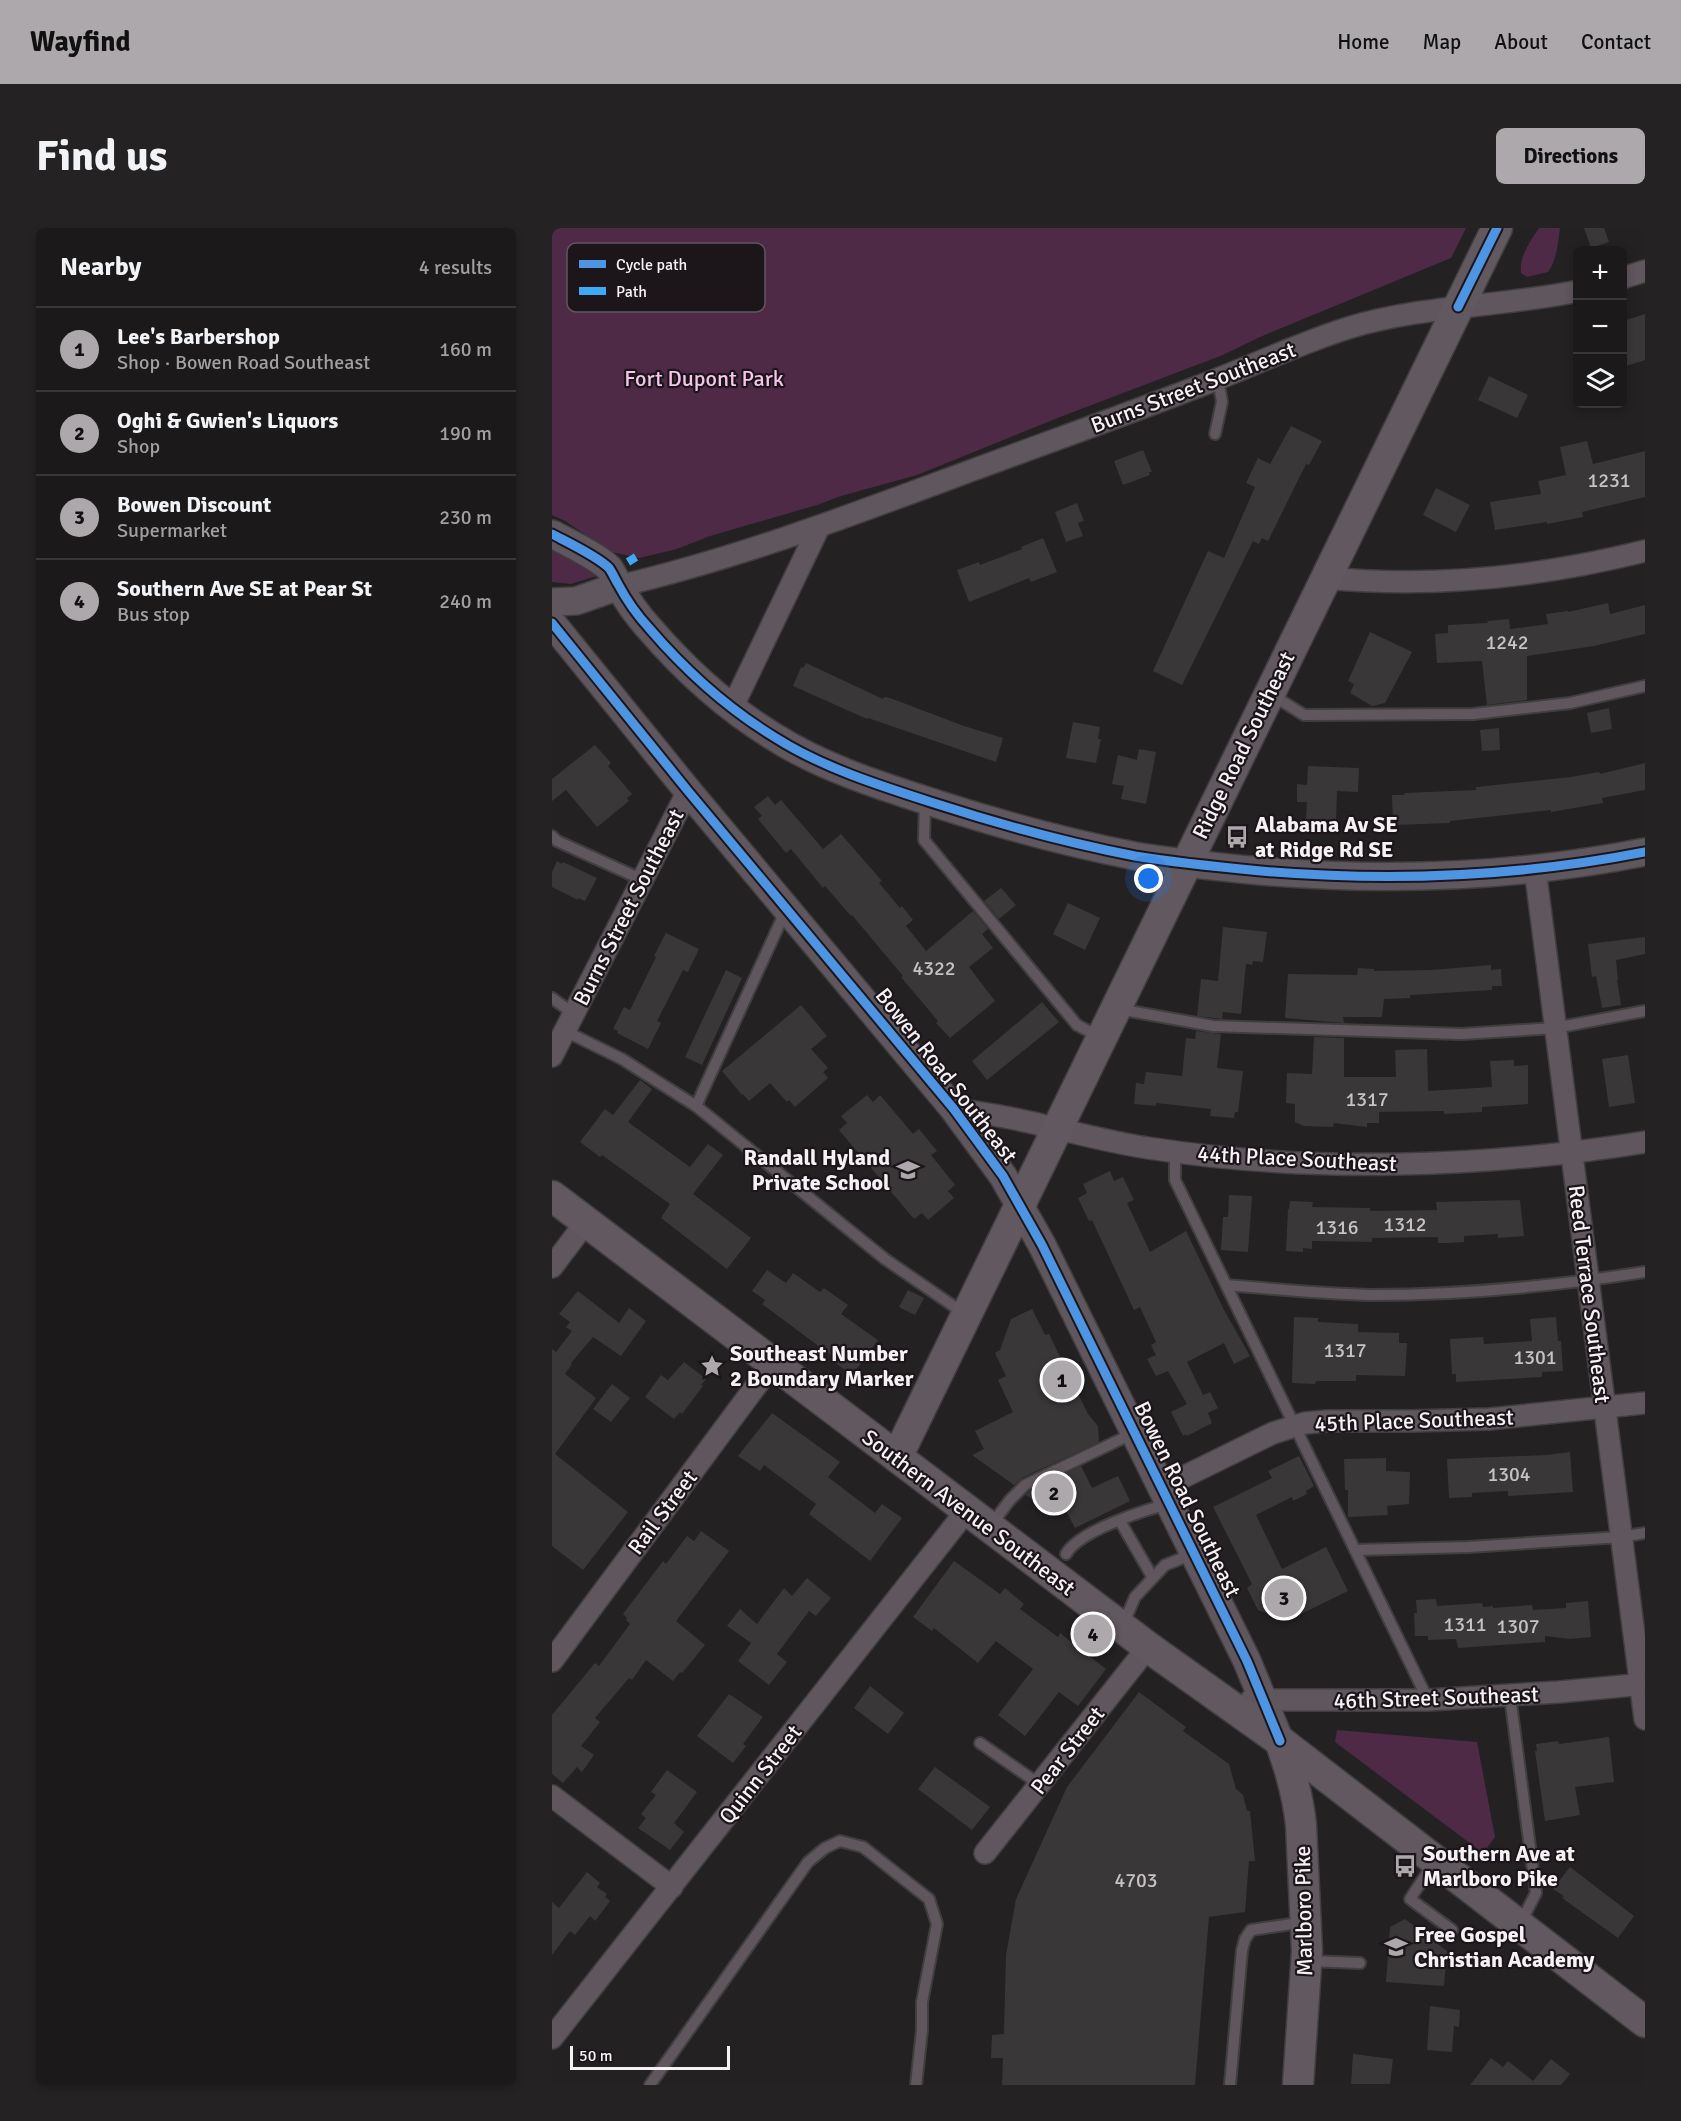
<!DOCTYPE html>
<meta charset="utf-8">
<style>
body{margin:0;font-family:Signika,sans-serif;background:#242223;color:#f1f3f6}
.controls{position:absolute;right:18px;top:18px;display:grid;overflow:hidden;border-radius:9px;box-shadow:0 3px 9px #0003}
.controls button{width:54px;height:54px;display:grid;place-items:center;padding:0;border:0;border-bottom:2px solid #393839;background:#1b191a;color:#f1f3f6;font:30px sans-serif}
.scale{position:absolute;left:18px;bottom:15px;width:160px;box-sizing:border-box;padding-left:6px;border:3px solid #f5f1f4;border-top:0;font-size:16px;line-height:21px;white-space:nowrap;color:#f5f1f4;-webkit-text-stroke:4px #1c161b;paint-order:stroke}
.you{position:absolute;left:597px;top:651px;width:21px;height:21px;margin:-15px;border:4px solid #fff;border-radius:50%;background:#1a73e8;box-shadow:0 0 0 9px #1a73e833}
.badge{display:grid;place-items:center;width:39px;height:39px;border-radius:50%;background:#aca8ab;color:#111;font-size:20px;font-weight:700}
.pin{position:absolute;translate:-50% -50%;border:3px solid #fff;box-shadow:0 2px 6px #0006}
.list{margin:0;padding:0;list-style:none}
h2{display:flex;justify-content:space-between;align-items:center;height:78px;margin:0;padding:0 24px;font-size:26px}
h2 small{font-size:20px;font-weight:400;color:#a0a0a2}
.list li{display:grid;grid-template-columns:39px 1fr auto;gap:18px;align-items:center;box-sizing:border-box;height:84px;padding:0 24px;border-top:2px solid #393839}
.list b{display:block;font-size:22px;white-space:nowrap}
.list p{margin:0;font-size:20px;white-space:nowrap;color:#a0a0a2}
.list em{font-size:20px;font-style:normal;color:#a0a0a2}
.icon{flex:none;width:33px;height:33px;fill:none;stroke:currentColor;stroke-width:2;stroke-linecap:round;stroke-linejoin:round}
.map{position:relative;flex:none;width:1093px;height:1857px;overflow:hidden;border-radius:9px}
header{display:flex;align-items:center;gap:36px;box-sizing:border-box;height:84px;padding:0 30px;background:#aca8ab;color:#111}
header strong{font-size:28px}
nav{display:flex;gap:33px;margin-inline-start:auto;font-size:21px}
.intro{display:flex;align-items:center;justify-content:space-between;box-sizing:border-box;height:144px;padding:0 36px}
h1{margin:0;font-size:42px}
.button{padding:15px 27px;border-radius:9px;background:#aca8ab;color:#111;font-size:21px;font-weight:700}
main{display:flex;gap:36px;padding:0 36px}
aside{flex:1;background:#1b191a;border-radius:9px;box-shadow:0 3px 9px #0003}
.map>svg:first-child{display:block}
</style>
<header>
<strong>Wayfind</strong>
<nav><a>Home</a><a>Map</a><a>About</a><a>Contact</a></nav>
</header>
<div class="intro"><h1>Find us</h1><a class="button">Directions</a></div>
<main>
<aside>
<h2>Nearby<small>4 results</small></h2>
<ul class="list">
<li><span class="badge">1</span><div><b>Lee's Barbershop</b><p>Shop · Bowen Road Southeast</p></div><em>160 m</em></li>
<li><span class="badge">2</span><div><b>Oghi &amp; Gwien's Liquors</b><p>Shop</p></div><em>190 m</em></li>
<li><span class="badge">3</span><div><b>Bowen Discount</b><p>Supermarket</p></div><em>230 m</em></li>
<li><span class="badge">4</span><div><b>Southern Ave SE at Pear St</b><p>Bus stop</p></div><em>240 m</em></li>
</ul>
</aside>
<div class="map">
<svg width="1093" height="1857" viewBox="0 0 1093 1857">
<rect width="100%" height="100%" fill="#242123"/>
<g fill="#4e2a47">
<polygon points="0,0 914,0 899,30 708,109 671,127 508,189 365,247 289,268 265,277 158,308 125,321 87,330 60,324 13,293 0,287"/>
<path d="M987,0h21c-2,14 -3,32 -12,44l-21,5 -6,-4c-2,-17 9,-31 18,-45z"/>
<polygon points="0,317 46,346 45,348 19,356 0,354"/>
<polygon points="785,1502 925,1514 943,1609 931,1625 783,1514"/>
</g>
<g fill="#3a3739">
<polygon points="1032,0 1052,0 1057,14 1039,20"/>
<polygon points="1093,86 1093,132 1071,139 1071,93"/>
<polygon points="937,148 976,167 965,190 926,172"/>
<polygon points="739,198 770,213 757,237 754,236 716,313 710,310 707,316 701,313 630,457 601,443 656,323 672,330 703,259 694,255 706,230 718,236"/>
<polygon points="1035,213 1041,236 1093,223 1093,269 1030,284 1031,289 995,296 995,294 943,302 938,274 989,266 986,253 1014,247 1008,219"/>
<polygon points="591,222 600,244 597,244 598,247 571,257 562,233"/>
<polygon points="884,260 918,277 904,304 871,287"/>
<polygon points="525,275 532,293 526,295 531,308 514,314 503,284"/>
<polygon points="491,310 505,344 479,354 477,350 417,374 405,342 427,334 428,337 470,321 469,319"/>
<polygon points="1056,375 1058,386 1093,377 1093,406 1042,418 975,428 975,472 935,477 930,433 885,435 883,406 896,405 896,397 936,395 935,393 957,391 958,401 996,396 994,386 1016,383 1016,384"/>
<polygon points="818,404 860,424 833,475 820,478 798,465 802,456 796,453"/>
<polygon points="254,435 331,471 332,469 338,470 412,498 451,510 444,534 316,490 315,491 241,458 249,439 251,440"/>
<polygon points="1057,480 1060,501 1039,505 1035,485"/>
<polygon points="521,494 548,499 546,511 549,511 544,535 514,530"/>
<polygon points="947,500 948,522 930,523 928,502"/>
<polygon points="43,517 59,535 56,538 80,566 75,570 77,573 45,599 14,562 0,573 0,551"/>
<polygon points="587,521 604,524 594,576 569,571 572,558 560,556 566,527 585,532"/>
<polygon points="1093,535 1093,562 1050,570 1051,575 999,584 999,582 898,593 898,595 841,597 840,567 852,567 853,565 924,562 924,559 1019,549 1047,544 1048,546"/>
<polygon points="756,538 807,540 806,564 785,563 784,592 754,591 755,574 745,574 745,556 755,557"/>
<polygon points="216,568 223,577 229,572 271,621 289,606 330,653 327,655 348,680 350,678 361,692 354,698 374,723 421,683 436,701 430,706 441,720 417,739 443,773 398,810 384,795 386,793 349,749 351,748 300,687 299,688 273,658 271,660 239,621 234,625 206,591 210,588 202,579"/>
<polygon points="5,633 10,636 11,634 45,650 33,673 26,670 26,672 0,659 0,644"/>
<polygon points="449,660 464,677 447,691 432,673"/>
<polygon points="516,675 548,690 533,722 501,706"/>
<polygon points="671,699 715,704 711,734 701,733 700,737 694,736 689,786 671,784 670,791 645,788 649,751 666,753"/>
<polygon points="114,705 147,721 136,744 131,742 105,793 109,795 96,821 65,805 66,803 61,801 72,779 78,782 104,729 102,728"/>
<polygon points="1093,709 1093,726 1064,732 1066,751 1065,752 1069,777 1050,780 1044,748 1040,749 1036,716"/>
<polygon points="939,737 939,742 949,741 950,758 940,758 940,762 858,767 858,770 832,771 830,789 791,789 792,795 733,790 736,746 805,747 806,740 822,741 822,743 880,742"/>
<polygon points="174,742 190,750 150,837 133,829"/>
<polygon points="490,774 507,794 435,852 420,833"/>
<polygon points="249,777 275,808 259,821 276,840 271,844 276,850 243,879 237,872 235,874 218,855 197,873 191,866 190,867 170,843"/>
<polygon points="644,803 669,806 665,840 691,843 686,884 683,884 682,890 658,888 659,881 604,875 604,878 582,876 584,855 592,856 594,844 630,848 634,810 643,811"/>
<polygon points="762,809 792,810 792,849 844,849 843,822 875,821 876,863 940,859 938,833 962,832 962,838 976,837 976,876 930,879 930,884 892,886 892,883 827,884 827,895 815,895 815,899 782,895 781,899 752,898 743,894 743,876 734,875 735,845 760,846"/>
<polygon points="1076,827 1083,875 1057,879 1050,831"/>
<polygon points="88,852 100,861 76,894 138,939 156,916 171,927 141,966 199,1010 175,1041 109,990 118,976 50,927 48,929 28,914 53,881 61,887"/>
<polygon points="315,867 321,874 328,867 361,906 367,901 385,923 379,927 403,957 396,963 402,970 376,992 370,985 362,991 287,902 295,895 289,888"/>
<polygon points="558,943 562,953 571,949 582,972 575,975 598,1024 634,1003 672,1082 698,1128 682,1136 672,1115 635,1134 651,1167 658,1164 666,1180 656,1185 660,1195 635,1208 634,1206 631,1208 619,1184 635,1176 616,1143 604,1148 595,1131 604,1127 599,1117 604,1114 588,1079 582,1082 540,992 537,993 526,970 535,965 531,956"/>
<polygon points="677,967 700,968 696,1024 669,1022 671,989 676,989"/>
<polygon points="968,972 972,1008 946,1010 946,1006 912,1008 912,1014 896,1015 886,1015 886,1009 820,1010 820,1014 760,1013 760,1021 751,1020 751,1024 734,1023 736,981 737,981 738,973 761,974 760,979 818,980 818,983 885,982 884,974"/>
<polygon points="215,1042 234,1055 241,1045 268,1064 272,1060 296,1077 289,1086 326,1112 300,1147 278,1131 280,1128 210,1076 213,1072 200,1063"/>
<polygon points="356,1062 372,1070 363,1087 347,1079"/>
<polygon points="26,1063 67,1095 77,1080 94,1093 69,1128 41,1109 19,1135 20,1136 13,1146 44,1170 3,1226 76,1284 31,1342 0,1318 0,1121 4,1124 20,1103 14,1099 18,1094 7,1086"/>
<polygon points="480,1081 493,1107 497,1106 536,1186 546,1198 547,1214 470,1250 462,1257 420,1227 432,1221 423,1203 461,1184 446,1152 454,1148 443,1125 448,1122 459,1091"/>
<polygon points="742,1089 766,1090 766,1094 806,1096 806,1104 847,1105 847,1115 855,1115 853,1148 804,1147 804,1153 764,1153 763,1156 740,1155"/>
<polygon points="1004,1089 1006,1113 1009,1113 1011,1143 990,1144 990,1149 904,1154 904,1146 900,1146 898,1111 931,1109 932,1116 980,1113 978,1091"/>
<polygon points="132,1134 154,1151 149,1157 151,1158 130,1186 128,1184 122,1191 93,1169 109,1147 116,1152"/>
<polygon points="60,1156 78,1170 59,1194 41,1181"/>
<polygon points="220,1185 288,1234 276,1249 323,1285 330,1276 350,1290 318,1333 257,1286 264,1276 212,1237 208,1243 186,1228"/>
<polygon points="1018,1224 1021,1264 956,1268 956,1263 920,1265 920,1269 897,1270 895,1231 994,1227"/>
<polygon points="747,1228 762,1258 754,1263 755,1266 741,1273 740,1269 704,1287 730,1341 774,1319 796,1363 747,1387 741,1374 716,1386 706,1382 695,1360 700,1356 661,1279 720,1250 716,1243"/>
<polygon points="834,1230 834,1243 858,1244 857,1276 835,1278 836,1287 796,1289 796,1262 793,1262 792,1231"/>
<polygon points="529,1238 540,1260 566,1248 578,1273 523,1300 510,1275 494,1282 474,1267 477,1263"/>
<polygon points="149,1303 177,1323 124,1393 153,1417 130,1445 128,1444 121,1453 94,1432 80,1452 77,1450 43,1490 48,1494 29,1518 42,1527 30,1544 25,1539 11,1555 0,1546 0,1487 43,1435 47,1438 78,1396 74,1392 75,1390 71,1386 111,1333 114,1336 135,1308 142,1313"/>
<polygon points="402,1333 448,1366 453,1360 472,1376 468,1381 506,1409 508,1405 554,1441 526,1478 507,1464 473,1508 446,1487 481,1441 444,1413 426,1435 382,1400 380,1403 361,1389"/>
<polygon points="255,1350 279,1370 264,1388 257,1383 225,1426 235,1434 217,1457 186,1433 199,1415 175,1398 188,1381 205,1396 232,1360 240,1368"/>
<polygon points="884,1371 885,1378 930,1375 931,1379 941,1378 941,1380 980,1377 981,1382 1014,1380 1014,1375 1036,1373 1039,1409 1018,1411 993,1408 993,1414 906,1420 904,1411 876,1412 876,1408 863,1408 862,1385 865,1385 864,1372"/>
<polygon points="318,1458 352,1485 336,1506 302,1480"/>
<polygon points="587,1464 634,1499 631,1503 677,1536 684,1561 691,1567 695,1583 698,1583 703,1633 697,1633 693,1684 657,1689 643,1857 450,1857 451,1830 439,1830 440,1807 452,1806 454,1727 464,1671 515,1559"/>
<polygon points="177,1466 211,1489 191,1516 194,1518 181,1535 145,1508"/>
<polygon points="1057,1509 1062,1554 1023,1559 1028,1587 993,1593 983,1523 985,1523 984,1516 1006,1513 1007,1516"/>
<polygon points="383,1539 438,1579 420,1602 366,1561"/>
<polygon points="115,1542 145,1564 122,1595 132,1604 118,1622 86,1600 94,1590 89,1586 104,1567 99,1564"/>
<polygon points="1018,1639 1082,1688 1066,1710 1010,1670 1012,1668 1001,1661"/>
<polygon points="35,1644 48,1655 45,1659 55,1666 53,1669 58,1673 43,1693 38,1688 23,1707 18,1703 0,1727 0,1674 7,1680"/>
<polygon points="853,1691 895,1723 892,1758 834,1754 838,1699"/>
<polygon points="878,1778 908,1782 907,1799 902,1798 900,1824 875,1822"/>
<polygon points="801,1826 841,1831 838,1856 799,1856"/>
<polygon points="939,1830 951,1839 956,1833 981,1853 999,1831 1018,1846 1009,1857 918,1857"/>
</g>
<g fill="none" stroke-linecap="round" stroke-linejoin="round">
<g stroke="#403f40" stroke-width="14">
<g id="service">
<polyline points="663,206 670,174 666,151"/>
<polyline points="720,467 752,487 921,486 1018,475 1093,458"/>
<polyline points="373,573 372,612 525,797 548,809"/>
<polyline points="0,608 5,613 91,652"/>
<polyline points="0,770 22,786"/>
<polyline points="566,781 661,798 910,806 1003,800 1093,783"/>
<polyline points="13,803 70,831 144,878 333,1031 413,1086"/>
<polyline points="144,878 234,682"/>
<polyline points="623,924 623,952 876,1472"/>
<path d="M674,1057c48,4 97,9 146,10 91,0 183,-9 273,-23"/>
<polyline points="568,1293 601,1350"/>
<polyline points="439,1297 458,1272 473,1257 582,1205"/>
<polyline points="803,1322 916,1319 1069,1309 1093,1305"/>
<path d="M514,1326c13,-23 76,-43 102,-50"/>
<polyline points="571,1397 583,1369 613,1337 641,1326"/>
<polyline points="958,1468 984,1665 968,1696"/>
<polyline points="428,1515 487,1556"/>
<polyline points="883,1633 858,1671 900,1702"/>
<polyline points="757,1733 808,1735"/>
<polyline points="98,1857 256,1634 273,1620 288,1613 311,1619 377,1671 385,1696 370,1774 370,1802 364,1857"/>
<polyline points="678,1857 690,1722 693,1711 699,1702 753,1694"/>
</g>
</g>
<g stroke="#403f40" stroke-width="24">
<g id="minor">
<polyline points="1070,50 1093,43"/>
<path d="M773,350c107,10 216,-1 320,-27"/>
<path d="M67,358c120,-28 235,-72 351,-115 76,-28 152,-55 227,-84 51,-19 100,-43 151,-59 75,-23 154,-21 230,-37"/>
<polyline points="180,480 267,299"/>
<polyline points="983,641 1093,1491"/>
<polyline points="0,828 136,563"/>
<path d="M401,880c25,5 51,8 76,14 40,9 79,20 119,26 163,25 335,20 497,-6"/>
<polyline points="0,1039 34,994"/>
<polyline points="609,1260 721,1205 753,1195 775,1193 859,1193 937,1191 1093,1175"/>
<polyline points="0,1433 221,1135"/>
<polyline points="699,1472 876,1472 1007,1464 1093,1456"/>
<polyline points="0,1568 120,1659"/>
<polyline points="433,1625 596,1419"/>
<polyline points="0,1810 415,1282"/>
</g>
</g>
<g stroke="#403f40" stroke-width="30">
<g id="tertiary">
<path d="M0,306c15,8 45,22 57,34 3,4 6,11 9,16 8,15 19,31 31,44 36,42 79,81 127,110 47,30 108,49 161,66 65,21 131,39 198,52 42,7 84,11 126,15 129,11 257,6 384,-19"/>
<polyline points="0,374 24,373 67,358"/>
<polyline points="0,395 136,563 401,880 451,948 490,1017 695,1433 728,1513"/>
</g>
</g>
<g stroke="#403f40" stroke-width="33">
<g id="secondary">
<polyline points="0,968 596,1419 728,1513 1093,1794"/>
<polyline points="345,1229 945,0"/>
<path d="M728,1513c10,27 18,55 21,84l6,126 -9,134"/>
</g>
</g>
<use href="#service" stroke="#60575e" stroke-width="10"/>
<use href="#minor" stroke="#60575e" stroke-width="21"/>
<use href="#tertiary" stroke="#60575e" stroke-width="27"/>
<use href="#secondary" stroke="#625960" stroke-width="30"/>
<polyline stroke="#3fa9f5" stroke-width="8" stroke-dasharray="15 8" stroke-linecap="butt" points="76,334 84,329"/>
<g stroke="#1c161b" stroke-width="13">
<g id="cycleway">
<polyline points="906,79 945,0"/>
<path d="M0,306c15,8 45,22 57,34 3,4 6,11 9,16 8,15 19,31 31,44 36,42 79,81 127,110 47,30 108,49 161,66 65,21 131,39 198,52 42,7 84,11 126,15 129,11 257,6 384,-19"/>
<polyline points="0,395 136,563 401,880 451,948 490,1017 695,1433 728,1513"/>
</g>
</g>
<use href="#cycleway" stroke="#4d94e3" stroke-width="9"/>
</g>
<defs>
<g id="bus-bare" transform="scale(1.8)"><path d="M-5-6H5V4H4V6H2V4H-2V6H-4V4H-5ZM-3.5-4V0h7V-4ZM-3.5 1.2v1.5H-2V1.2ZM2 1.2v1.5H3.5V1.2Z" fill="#aca8ab" stroke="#1c161b" stroke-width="2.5" paint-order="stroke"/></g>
<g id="school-bare" transform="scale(1.8)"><path d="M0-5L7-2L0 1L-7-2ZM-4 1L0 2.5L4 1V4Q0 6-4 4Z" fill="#aca8ab" stroke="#1c161b" stroke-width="2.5" paint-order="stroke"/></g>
<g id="sight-bare" transform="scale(1.8)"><path d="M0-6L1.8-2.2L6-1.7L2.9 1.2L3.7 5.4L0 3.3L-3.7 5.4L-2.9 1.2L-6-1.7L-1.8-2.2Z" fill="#aca8ab" stroke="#1c161b" stroke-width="2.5" paint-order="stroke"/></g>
</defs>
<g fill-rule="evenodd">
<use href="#bus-bare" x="685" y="609"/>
<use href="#school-bare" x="356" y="942"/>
<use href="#sight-bare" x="160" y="1138"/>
<use href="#bus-bare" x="853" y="1638"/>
<use href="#school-bare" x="844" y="1719"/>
</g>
<g text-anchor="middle" stroke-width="4.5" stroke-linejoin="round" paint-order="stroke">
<g font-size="20" fill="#c6c2c5">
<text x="1057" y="259">1231</text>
<text x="955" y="421">1242</text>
<text x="382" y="747">4322</text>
<text x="815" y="878">1317</text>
<text x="853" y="1003">1312</text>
<text x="785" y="1006">1316</text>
<text x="793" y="1129">1317</text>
<text x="983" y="1136">1301</text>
<text x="957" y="1253">1304</text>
<text x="913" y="1403">1311</text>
<text x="966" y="1405">1307</text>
<text x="584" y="1659">4703</text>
</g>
<g font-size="22" fill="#f6c4ec" stroke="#1c161b">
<text x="152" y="158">Fort Dupont Park</text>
</g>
<g font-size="22" fill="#f5f1f4" stroke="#1c161b">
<text transform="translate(641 159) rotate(-21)" y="8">Burns Street Southeast</text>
<text transform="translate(691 517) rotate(-64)" y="8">Ridge Road Southeast</text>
<text transform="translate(76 679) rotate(-63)" y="8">Burns Street Southeast</text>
<text transform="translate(395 847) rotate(52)" y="8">Bowen Road Southeast</text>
<text transform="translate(745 930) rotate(3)" y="8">44th Place Southeast</text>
<text transform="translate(1038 1066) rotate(83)" y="8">Reed Terrace Southeast</text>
<text transform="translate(862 1192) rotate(-2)" y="8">45th Place Southeast</text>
<text transform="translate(636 1271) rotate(64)" y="8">Bowen Road Southeast</text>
<text transform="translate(110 1284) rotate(-53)" y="8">Rail Street</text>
<text transform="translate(417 1284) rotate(37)" y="8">Southern Avenue Southeast</text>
<text transform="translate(884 1469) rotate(-2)" y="8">46th Street Southeast</text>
<text transform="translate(515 1522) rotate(-52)" y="8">Pear Street</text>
<text transform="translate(208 1546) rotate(-52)" y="8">Quinn Street</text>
<text transform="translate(751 1683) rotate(-91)" y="8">Marlboro Pike</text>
</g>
<g font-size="22" font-weight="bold" fill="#f5f1f4" stroke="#1c161b" text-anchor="start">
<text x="703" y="604">Alabama Av SE<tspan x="703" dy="25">at Ridge Rd SE</tspan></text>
<text x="338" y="937" text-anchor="end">Randall Hyland<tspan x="338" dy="25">Private School</tspan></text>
<text x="178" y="1133">Southeast Number<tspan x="178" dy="25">2 Boundary Marker</tspan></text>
<text x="871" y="1633">Southern Ave at<tspan x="871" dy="25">Marlboro Pike</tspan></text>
<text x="862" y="1714">Free Gospel<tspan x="862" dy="25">Christian Academy</tspan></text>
</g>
</g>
<rect x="15" y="15" width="198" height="69" rx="9" fill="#1c161b" stroke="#5d585c" stroke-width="1.5"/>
<rect x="27" y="32" width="27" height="8" fill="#4d94e3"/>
<rect x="27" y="59" width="27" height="8" fill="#3fa9f5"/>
<g font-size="16" fill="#f5f1f4">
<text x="64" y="42">Cycle path</text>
<text x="64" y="69">Path</text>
</g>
</svg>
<div class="controls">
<button>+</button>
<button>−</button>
<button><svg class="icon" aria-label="layers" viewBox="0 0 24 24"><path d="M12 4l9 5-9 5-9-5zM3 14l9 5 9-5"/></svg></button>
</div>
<div class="scale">50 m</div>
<div class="you"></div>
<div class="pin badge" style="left:510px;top:1152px">1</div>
<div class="pin badge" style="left:502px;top:1265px">2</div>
<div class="pin badge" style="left:732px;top:1370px">3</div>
<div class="pin badge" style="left:541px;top:1406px">4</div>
</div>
</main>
